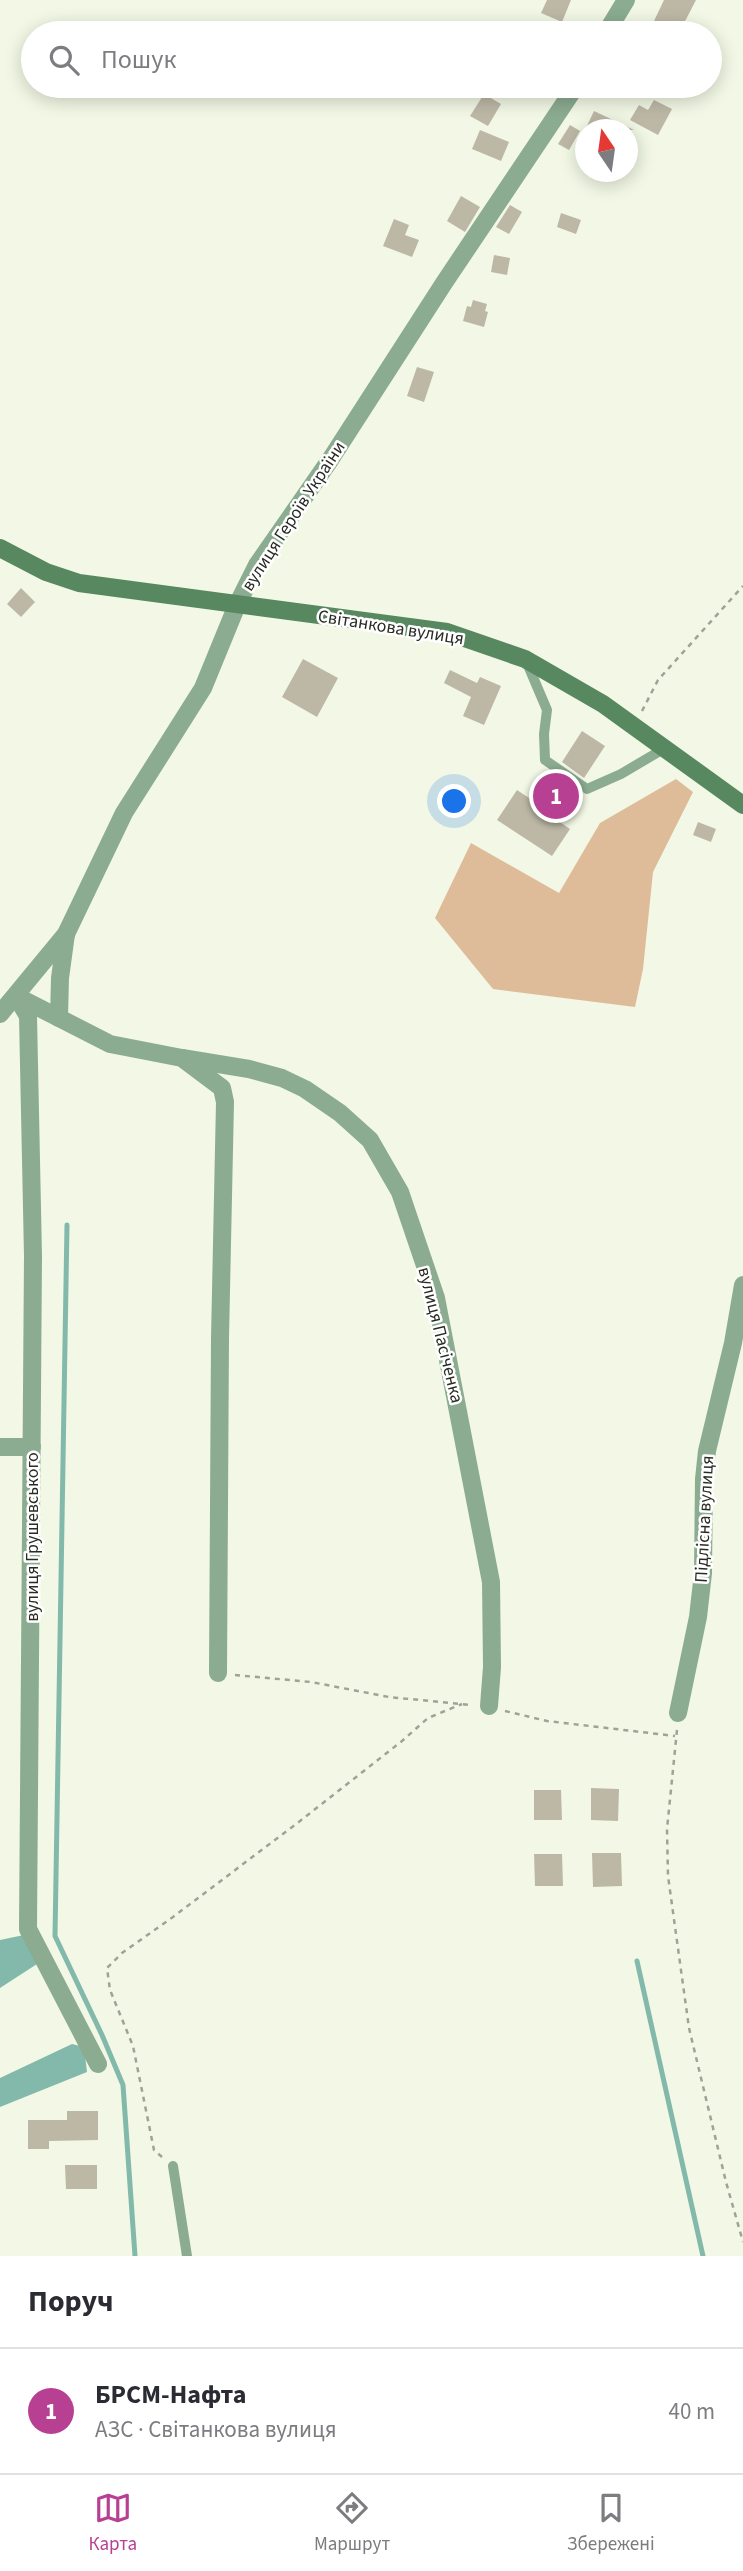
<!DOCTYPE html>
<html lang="uk">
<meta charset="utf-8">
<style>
body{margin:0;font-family:"Source Sans 3",sans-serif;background:#f2f2f3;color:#2b2b33}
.compass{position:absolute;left:575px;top:119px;width:63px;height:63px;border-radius:50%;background:#fff;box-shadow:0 4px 18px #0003;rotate:347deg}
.you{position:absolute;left:455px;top:802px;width:24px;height:24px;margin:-18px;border:5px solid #fff;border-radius:50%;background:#1a73e8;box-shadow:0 0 0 10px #1a73e833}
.badge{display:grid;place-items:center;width:46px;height:46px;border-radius:50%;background:#b84093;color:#fff;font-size:23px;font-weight:700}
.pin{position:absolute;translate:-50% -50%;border:4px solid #fff;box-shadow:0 2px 7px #0006}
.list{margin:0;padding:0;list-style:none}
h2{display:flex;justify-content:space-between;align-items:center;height:91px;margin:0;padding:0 28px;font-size:30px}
h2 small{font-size:23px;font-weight:400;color:#7c7c81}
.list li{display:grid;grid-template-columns:46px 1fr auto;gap:21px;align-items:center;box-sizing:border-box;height:126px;padding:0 28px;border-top:2px solid #e1e1e2}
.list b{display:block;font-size:26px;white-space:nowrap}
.list p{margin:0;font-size:23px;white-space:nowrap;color:#7c7c81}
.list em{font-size:23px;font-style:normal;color:#7c7c81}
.icon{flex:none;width:38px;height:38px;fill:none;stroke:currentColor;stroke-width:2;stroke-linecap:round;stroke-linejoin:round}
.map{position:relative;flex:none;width:743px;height:2256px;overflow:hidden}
.search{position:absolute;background:#fff;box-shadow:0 4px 18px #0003;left:21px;right:21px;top:21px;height:77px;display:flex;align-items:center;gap:18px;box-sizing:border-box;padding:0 24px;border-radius:38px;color:#7c7c81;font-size:26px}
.sheet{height:217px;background:#fff}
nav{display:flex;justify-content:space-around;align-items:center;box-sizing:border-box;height:98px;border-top:2px solid #e1e1e2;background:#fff;font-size:19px;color:#7c7c81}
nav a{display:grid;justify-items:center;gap:4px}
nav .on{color:#b84093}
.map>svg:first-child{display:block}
</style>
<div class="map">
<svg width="743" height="2256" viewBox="0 0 743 2256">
<rect width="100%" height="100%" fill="#f2f8e5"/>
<polygon fill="#debb99" points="676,779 693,792 653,872 643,969 635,1007 493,989 435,918 471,843 559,893 600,823"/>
<g fill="#82b9ab">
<polygon points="24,1935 37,1964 0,1988 0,1940"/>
<polygon points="72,2044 84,2047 87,2072 0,2107 0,2078"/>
</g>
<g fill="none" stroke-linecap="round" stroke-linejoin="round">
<g stroke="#82b9ab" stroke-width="5">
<polyline points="67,1225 55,1936 102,2035 123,2085 135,2256"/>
<polyline points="637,1961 703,2256"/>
</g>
</g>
<g fill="#bdb8a6">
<polygon points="547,0 571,0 562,22 541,13"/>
<polygon points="664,0 696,0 679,33 654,21"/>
<polygon points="484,94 501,104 488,126 470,116"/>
<polygon points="654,100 672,109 658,135 630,120 639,105 648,110"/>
<polygon points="594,111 634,130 585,130"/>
<polygon points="570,125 580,131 569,150 558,144"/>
<polygon points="480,130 509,142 501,161 472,149"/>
<polygon points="461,196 480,207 465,232 447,221"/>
<polygon points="510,205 522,212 509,234 496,227"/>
<polygon points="561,213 581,220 576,234 557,227"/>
<polygon points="394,219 409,225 405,235 419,240 412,257 383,246"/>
<polygon points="494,255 510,258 507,275 491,272"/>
<polygon points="473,300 487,304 485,311 488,312 484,327 463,321 467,306 471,307"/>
<polygon points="417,367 434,372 424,402 407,396"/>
<polygon points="21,588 35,602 21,617 7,604"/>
<polygon points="303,659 338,678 317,717 282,697"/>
<polygon points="450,670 477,683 480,677 501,686 484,725 463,716 471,697 444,683"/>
<polygon points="582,731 605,746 584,778 562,762"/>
<polygon points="553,775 576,791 557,820 570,829 552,856 497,820 517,790 535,802"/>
<polygon points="698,822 716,829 711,842 693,835"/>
<polygon points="591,1788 619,1789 618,1821 591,1820"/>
<polygon points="534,1790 561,1790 562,1820 534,1820"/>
<polygon points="592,1853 621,1853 622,1886 593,1887"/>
<polygon points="534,1854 562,1854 563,1886 535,1886"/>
<polygon points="67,2111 98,2111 98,2140 49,2141 49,2149 28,2149 28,2120 67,2120"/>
<polygon points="65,2165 97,2165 97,2189 66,2189"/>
</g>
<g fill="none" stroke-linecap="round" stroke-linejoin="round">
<g stroke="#9fa395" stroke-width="2.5" stroke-dasharray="5 5" stroke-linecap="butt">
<polyline points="642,711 658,680 743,586"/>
<polyline points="235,1675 311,1682 389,1697 471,1705"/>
<polyline points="505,1711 547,1721 675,1736"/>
<polyline points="677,1730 667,1829 668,1876 689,2028 726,2182 743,2242"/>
<polyline points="162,2157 154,2150 133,2046 110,1990 107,1968 122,1953 173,1917 300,1821 402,1741 428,1718 462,1704"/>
</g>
<g stroke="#8bac90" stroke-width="10">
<polyline points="527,663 547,710 544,734 545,760 587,789 621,774 665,748"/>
<polyline points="173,2166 187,2256"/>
</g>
<g stroke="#8bac90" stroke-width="18">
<polyline points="606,33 626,0"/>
<polyline points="16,996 28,1016 33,1256 28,1929 98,2064"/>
<polyline points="16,996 110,1044 182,1058 222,1088 225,1102 220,1338 218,1673"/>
<polyline points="0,1014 66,934 124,813 203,688 237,605 257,565 330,460 444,283 576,86"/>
<polyline points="59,1018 60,978 66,934"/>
<polyline points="182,1058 249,1069 282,1078 305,1089 340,1113 370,1140 400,1192 436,1298 491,1582 492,1667 489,1706"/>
<polyline points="0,1447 32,1447"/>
<polyline points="678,1713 698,1617 703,1573 704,1479 707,1451 733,1343 743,1285"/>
</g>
<polyline stroke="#57885f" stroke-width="18" points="0,548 46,572 79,583 447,632 525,659 603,704 743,805"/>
</g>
<g text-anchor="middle" stroke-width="5" stroke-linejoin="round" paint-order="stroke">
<g font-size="18" fill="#292b24" stroke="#fff">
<text transform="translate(293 516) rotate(-57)" y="6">вулиця Героїв України</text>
<text transform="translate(391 627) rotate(9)" y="6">Світанкова вулиця</text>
<text transform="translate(441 1335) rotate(76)" y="6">вулиця Пасіченка</text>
<text transform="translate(704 1519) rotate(-87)" y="6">Підлісна вулиця</text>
<text transform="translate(32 1537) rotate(-90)" y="6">вулиця Грушевського</text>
</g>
</g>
</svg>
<svg class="compass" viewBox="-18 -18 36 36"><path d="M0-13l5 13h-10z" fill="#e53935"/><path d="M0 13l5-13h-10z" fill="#7c7c81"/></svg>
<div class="you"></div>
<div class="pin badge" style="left:556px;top:796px">1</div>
<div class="search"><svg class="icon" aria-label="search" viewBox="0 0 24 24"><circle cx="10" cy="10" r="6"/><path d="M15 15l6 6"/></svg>Пошук</div>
</div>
<section class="sheet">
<h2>Поруч<small></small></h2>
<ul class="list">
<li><span class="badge">1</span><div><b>БРСМ-Нафта</b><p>АЗС · Світанкова вулиця</p></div><em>40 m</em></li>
</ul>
</section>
<nav>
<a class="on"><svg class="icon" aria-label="map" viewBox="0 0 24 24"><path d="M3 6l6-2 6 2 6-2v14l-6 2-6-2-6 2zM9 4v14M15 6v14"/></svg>Карта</a>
<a><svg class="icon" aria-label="directions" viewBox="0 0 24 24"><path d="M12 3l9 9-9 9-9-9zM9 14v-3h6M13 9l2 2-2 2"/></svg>Маршрут</a>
<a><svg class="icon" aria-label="saved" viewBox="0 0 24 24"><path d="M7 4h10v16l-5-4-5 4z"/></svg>Збережені</a>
</nav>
